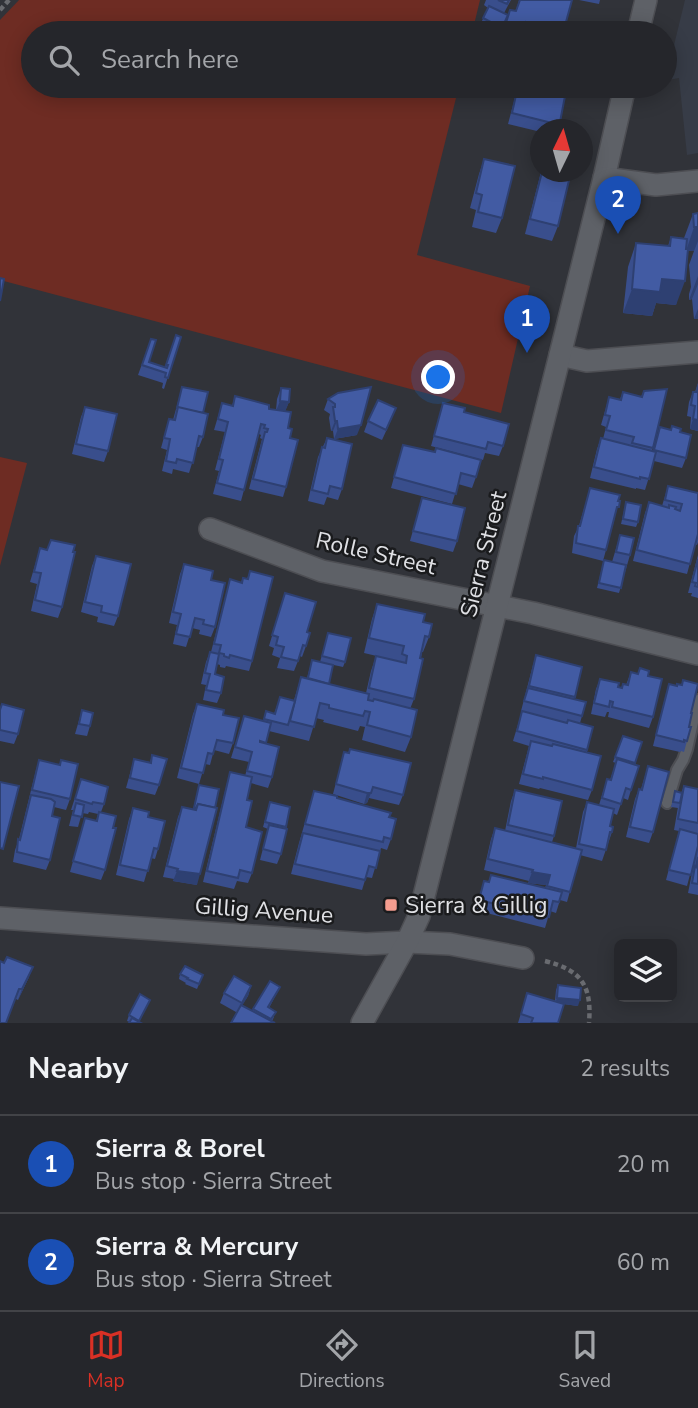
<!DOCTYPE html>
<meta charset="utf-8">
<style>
body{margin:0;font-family:"Nunito Sans",sans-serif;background:#313237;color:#f1f3f6}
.controls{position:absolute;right:21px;bottom:21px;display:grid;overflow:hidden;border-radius:10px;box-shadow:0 4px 18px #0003}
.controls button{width:63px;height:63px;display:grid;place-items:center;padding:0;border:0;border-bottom:2px solid #424347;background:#25262b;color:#f1f3f6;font:35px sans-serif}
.compass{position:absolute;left:530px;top:119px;width:63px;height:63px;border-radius:50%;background:#25262b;box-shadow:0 4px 18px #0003;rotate:5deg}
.you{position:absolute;left:439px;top:378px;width:24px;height:24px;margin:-18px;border:5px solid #fff;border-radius:50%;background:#1a73e8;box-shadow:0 0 0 10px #1a73e833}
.badge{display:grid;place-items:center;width:46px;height:46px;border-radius:50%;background:#d93025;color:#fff;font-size:23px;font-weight:700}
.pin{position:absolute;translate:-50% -58px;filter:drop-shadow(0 2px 4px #0008)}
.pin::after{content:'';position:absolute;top:37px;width:24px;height:21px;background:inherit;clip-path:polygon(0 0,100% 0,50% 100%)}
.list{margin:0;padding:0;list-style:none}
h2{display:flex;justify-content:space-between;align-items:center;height:91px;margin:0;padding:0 28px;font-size:30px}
h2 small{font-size:23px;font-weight:400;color:#a3a5a9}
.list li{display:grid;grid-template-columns:46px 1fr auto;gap:21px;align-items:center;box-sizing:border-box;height:98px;padding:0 28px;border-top:2px solid #424347}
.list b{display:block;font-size:26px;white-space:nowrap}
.list p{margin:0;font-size:23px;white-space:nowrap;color:#a3a5a9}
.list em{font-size:23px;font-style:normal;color:#a3a5a9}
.icon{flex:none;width:38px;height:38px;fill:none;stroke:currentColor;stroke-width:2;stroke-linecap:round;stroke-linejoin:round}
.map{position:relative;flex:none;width:698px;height:1023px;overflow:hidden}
.search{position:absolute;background:#25262b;box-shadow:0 4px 18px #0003;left:21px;right:21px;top:21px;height:77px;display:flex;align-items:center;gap:18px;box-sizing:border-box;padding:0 24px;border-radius:38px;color:#a3a5a9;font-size:26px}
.sheet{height:287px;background:#25262b}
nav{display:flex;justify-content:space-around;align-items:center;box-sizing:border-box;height:98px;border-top:2px solid #424347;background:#25262b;font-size:19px;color:#a3a5a9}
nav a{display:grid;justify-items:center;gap:4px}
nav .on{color:#d93025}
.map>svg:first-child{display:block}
</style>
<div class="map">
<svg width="698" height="1023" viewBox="0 0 698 1023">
<rect width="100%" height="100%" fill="#313339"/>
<polygon fill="#373c47" points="685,0 698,0 698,153 687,155 679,78 668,80 667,74"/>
<g fill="#6e2c23">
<polygon points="19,0 480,0 472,33 33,33 33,86 459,86 417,255 530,286 501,413 0,280 0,20"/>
<polygon points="0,457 27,463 0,566"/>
</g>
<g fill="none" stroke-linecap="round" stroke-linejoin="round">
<g stroke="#4d4e53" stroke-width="14">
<polyline id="service" points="667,803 677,770 683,760 687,749 698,700"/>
</g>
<g stroke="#4d4e53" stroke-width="24">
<g id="minor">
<polyline points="638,33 646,0"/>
<polyline points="604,178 625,86"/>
<polyline points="560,355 587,361 698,352"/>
<polyline points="210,529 322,571 533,613 698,654"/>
<polyline points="0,918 366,944 407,942 450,944 523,958"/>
</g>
</g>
<g stroke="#4d4e53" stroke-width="24">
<polyline id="tertiary" points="362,1023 407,942 419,916 560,355 604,178 656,185 698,181"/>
</g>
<g stroke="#696b70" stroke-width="4.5" stroke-dasharray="5 3.5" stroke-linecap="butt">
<polyline points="0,10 9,0"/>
<path d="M545,961c36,9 47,24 44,62"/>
</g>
<use href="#service" stroke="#5e6167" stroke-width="10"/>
<use href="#minor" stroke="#5e6167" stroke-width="21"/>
<use href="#tertiary" stroke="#5e6167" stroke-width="21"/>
</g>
<g fill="#394e8c">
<polygon points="486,0 511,0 504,13 508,15 500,33 481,23 488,8 484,5"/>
<polygon points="519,0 572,0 563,33 503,33 510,10 516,11"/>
<polygon points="579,0 600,0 599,4"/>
<polygon points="518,86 537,86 536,89 537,89 538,86 553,91 560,122 558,130 541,130 541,132 508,124"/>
<polygon points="484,159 502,218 496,233 472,227 476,210 470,208 479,174"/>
<polygon points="541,172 571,172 558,226 552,241 525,234"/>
<polygon points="698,213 698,319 694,319 692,299 689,300 689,294 691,287 689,265 694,251 688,251 676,305 656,303 652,316 623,313 628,267 636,243 668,246 671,237 684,238 693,214"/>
<polygon points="176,335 181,337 164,389 162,388 163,383 138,375 151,339 149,362 165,367"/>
<polygon points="698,383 698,431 690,429 691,417 687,416 689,402 693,392 695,392"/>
<polygon points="182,387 203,413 203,437 199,447 197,447 189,473 173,469 172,474 162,471 167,450 161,448 169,419 173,420"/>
<polygon points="281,388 289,402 285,411 290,438 286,487 283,497 249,489 262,439 260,438 261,435 259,434 244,490 241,501 213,494 219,471 215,470 225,432 214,430 222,403 232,406 235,396 269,409 276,410 277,399"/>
<polygon points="667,389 652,451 653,451 660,427 680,432 686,458 682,468 654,461 645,490 636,488 636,489 590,478 597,449 601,438 603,439 606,427 601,425 609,397 620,399 623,392 641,397 644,391"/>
<polygon points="338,393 357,435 334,439 333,431 331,431 329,418 330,414 324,410 328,399"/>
<polygon points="443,403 464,412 503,446 499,456 485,453 483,460 431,446"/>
<polygon points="85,407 108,451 104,462 72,454 81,417"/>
<polygon points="392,418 382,440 364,432 368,421"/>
<polygon points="327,438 342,489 338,500 327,497 324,505 308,501 318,457"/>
<polygon points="403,445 476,477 472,488 458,484 452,504 391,488"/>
<polygon points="668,486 698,493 698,542 697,545 695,544 687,574 633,561 645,513 649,502 662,506"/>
<polygon points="590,488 615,517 603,561 572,553 574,536 579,526"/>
<polygon points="422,498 457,541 453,552 410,541"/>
<polygon points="626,502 638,522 636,527 621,524"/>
<polygon points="620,535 630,555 619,593 597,588 604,560 612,562"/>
<polygon points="40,548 62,607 58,618 31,611 37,584 30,582"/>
<polygon points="698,555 698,598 691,596 692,593 688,593"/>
<polygon points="96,556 118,616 114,626 97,622 98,617 81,612 92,566"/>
<polygon points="184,564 211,580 215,627 211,637 199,634 200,630 192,628 186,647 173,644 177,625 169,623 180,574"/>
<polygon points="250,571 252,661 249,671 226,666 225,668 220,667 220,665 217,664 215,674 221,693 217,703 203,700 206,685 201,684 206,662 210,652 211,652 227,590 230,579 241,582 243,578 247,579"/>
<polygon points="285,593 307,632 306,646 302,657 300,656 294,671 277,668 280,658 272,655 274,648 269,646"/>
<polygon points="377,604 423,622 429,637 423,652 422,652 414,699 410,709 411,737 405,752 362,740 365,727 360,726 358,731 323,722 324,720 316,718 309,741 269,731 265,744 272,777 268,788 251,783 247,800 246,827 252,873 248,883 237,881 234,889 203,882 227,783 230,772 245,776 249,762 231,758 244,716 263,721 266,711 274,714 280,697 294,700 301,677 307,678 312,660 329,684 366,693 371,671 376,656 398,661 364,653 372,619"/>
<polygon points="328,633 345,662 343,667 320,662"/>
<polygon points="536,655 582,667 574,699 582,716 580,723 587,750 587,752 592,790 588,800 540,788 539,789 519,784 529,746 513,741 522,711 521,711 533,665"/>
<polygon points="631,672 648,676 653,717 649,728 608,717 609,712 607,712 605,717 591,714 596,689 600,679 622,688 626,685"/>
<polygon points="669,684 691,713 687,741 684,752 681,751 680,752 653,746 666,694"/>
<polygon points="197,704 223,715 233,743 229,754 214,750 210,765 205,764 199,784 177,778 193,714"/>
<polygon points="0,708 18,734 14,744 0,741"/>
<polygon points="82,710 90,726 87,736 75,734"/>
<polygon points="623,736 642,742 635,764 631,790 628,800 623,798 617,815 613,813 610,826 612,832 602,861 580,855 567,902 560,900 556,913 550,911 545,928 475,910 484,881 489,882 491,875 545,888 546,885 528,883 529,881 484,870 491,839 495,828 505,831 511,801 515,790 554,836 552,842 576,848 583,812 587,802 599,805 607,779 610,780 616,763 613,762"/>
<polygon points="344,752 403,795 399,805 369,798 367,803 364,804 333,794"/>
<polygon points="152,755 159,785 155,795 126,788 134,759 150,762"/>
<polygon points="39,760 59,765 61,760 70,799 66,810 54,807 52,816 50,860 46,870 13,862 15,850 19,839 36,770"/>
<polygon points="648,766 653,832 649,843 626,837 635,799 639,789 641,789"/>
<polygon points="81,779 104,804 101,812 113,828 105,870 101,880 70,872 85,818 96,821 98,814 89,812 88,814 82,813 78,827 69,826 73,810 71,810"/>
<polygon points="199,785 197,885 173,881 174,879 163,877 178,817 182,807 193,810"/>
<polygon points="684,786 698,789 698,895 688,893 697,848 687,886 666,880 679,831 674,830 678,807 678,808 671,807 675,791 681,793"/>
<polygon points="314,791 389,817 391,839 387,850 381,848 372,878 366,877 362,890 291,874 299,843"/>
<polygon points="270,802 290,807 285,829 281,854 277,864 260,860 268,829 263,827"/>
<polygon points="133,808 148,817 158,849 155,859 151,858 144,882 116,875 129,819"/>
<polygon points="0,961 29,977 18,1000 16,999"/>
<polygon points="180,974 203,975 197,989 185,984 186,983 179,979"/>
<polygon points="558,985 578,1006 564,1004 558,1023 518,1023 527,993 555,1001 556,990"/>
<polygon points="251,986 248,996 242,1005 252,1011 253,1009 280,987 269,1008 274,1017 272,1021 236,1012 220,1003 224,993"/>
<polygon points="150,1000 139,1022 130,1022 127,1021 129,1015"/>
</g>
<g fill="#2e4072">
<polygon points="694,227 698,227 698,246 698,241 694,251 686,251"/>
<polygon points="698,276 698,284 692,299 689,300"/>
<polygon points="662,279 685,281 676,305 656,303 652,316 623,313 632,289"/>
<polygon points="698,309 698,319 694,319"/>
<polygon points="280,401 289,402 285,412 276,411"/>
<polygon points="693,419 698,420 698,431 690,429"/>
<polygon points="335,421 337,421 333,431 331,431"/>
<polygon points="361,425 357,435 334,439 338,429"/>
<polygon points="367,793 371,793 367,803 364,804"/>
<polygon points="177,871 200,874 197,885 173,881"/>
<polygon points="532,872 550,875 546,885 528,883"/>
<polygon points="33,967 29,977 18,1000 22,989"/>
<polygon points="251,986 248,996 238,1013 242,1003"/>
<polygon points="557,998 580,1000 578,1006 555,1003"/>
</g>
<g fill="#425ba3" stroke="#2e4072" stroke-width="2">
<polygon points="498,0 509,0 507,4"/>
<polygon points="520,0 572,0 563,33 545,28 544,32 533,29 534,24 526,22 523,31 505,26 510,10 516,11"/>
<polygon points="489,6 508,15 502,28 483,18"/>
<polygon points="518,86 537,86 536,89 538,89 539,86 555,86 553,91 557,92 557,89 566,91 560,122 557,121 556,124 512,113"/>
<polygon points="484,159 515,166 502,218 478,212 482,195 476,193"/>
<polygon points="542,172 571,172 558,226 530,219"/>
<polygon points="698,213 698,227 694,227 693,214"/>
<polygon points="671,237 687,239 686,249 688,249 685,281 662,279 660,292 632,289 636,243 670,246"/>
<polygon points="0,278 4,279 0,301"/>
<polygon points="176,335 181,337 168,378 165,377 166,373 142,365 151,339 156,340 149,362 167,368 168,365 166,365"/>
<polygon points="698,385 698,420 693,419 695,406 691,405 693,392 697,392"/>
<polygon points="182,387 208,392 203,413 177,408"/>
<polygon points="371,387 361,425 338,429 337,421 335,421 333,407 335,407 335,404 328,399 338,393"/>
<polygon points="281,388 290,389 289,402 280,401"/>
<polygon points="667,389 653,448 632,443 634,437 606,430 610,416 605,415 609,397 621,400 623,392 642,397 644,391"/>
<polygon points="235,396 269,405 269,409 291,412 288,428 292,429 290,438 298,440 286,487 253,479 265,432 267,432 268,429 264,428 265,425 261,424 244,490 217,483 223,460 219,459 228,422 218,419 222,403 233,406"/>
<polygon points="378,400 396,408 386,430 368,421"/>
<polygon points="443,403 465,408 464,412 509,424 503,446 488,442 486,449 434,436"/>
<polygon points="85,407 117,414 108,451 76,444"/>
<polygon points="178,407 208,414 203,437 199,436 193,463 177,459 176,463 166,461 170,439 164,438 169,419 175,420"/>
<polygon points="672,426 681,429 680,432 691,435 686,458 654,450 660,427 671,430"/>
<polygon points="327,438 352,444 342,489 330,486 328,494 312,490 322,447 325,448"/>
<polygon points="601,438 656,452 649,479 640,477 640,479 594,467"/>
<polygon points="403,445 435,452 436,448 481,460 476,477 461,473 456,494 394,477"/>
<polygon points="668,486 698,493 698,534 690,564 637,550 649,502 669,508 669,505 676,507 675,509 680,511 682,504 665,500"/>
<polygon points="590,488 620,495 618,501 620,501 619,507 617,507 606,550 576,543 578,526 580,526"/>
<polygon points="422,498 465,508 457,541 413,531"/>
<polygon points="626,502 641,505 638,522 623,519"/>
<polygon points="620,535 634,538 630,555 616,552"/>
<polygon points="51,540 75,545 73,552 75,552 62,607 35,600 41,573 34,572 40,548 47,550"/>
<polygon points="96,556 131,564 118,616 101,612 102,606 85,602"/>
<polygon points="698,559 698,587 695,586 696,583 692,582"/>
<polygon points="604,560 626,565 621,588 599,583"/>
<polygon points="184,564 213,571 211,580 225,583 215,627 203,624 204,620 195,618 190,637 176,634 181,614 173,612"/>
<polygon points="250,571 273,577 252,661 230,655 229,658 224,656 224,654 219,653 221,645 214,644 230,579 242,583 243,578 248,579"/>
<polygon points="285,593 316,602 307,632 310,633 306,646 303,645 298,661 281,657 284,647 276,645 278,637 272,635"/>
<polygon points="377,604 425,614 423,622 432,624 429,637 425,636 420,658 423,659 414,699 369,688 376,656 406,663 407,656 402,654 404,646 369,638"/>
<polygon points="328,633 351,638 345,662 322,656"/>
<polygon points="210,652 219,654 215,674 224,677 221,693 206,690 210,674 205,673"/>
<polygon points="536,655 582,667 575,697 529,686"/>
<polygon points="312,660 333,665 329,684 308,678"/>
<polygon points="640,668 649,671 648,676 662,679 653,717 612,707 613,702 610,701 609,707 594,703 600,679 619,683 618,687 622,688 623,684 628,685 631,672 638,674"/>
<polygon points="301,677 369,694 368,700 373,701 374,699 417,710 411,737 367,725 370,712 365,711 363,716 329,708 329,705 320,703 314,727 290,721"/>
<polygon points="683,680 698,684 691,713 692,713 689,727 691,727 687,741 684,740 684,742 656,735 669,684 677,686 677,684 682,685"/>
<polygon points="528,688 586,702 582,716 524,701"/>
<polygon points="280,697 295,701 288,725 264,719 266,711 275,714"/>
<polygon points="2,704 24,710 18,734 0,730 0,710"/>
<polygon points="197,704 224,710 223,715 239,718 233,743 217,740 213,754 208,753 203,773 181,768"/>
<polygon points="82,710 93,713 90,726 79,724"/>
<polygon points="522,711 567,723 568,720 593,727 587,750 517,731"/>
<polygon points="244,716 271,723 266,743 260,741 260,742 279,747 272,777 247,771 252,752 235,747"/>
<polygon points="623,736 642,742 635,763 615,757"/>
<polygon points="531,741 552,746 553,744 601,756 592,790 543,777 543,779 523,774"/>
<polygon points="350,749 411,763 403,795 373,787 371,793 367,793 336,784 344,752 349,753"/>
<polygon points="152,755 167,759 159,785 130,778 134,759 151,763"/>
<polygon points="617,759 639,766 631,790 626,788 621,804 602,798 607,779 611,780"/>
<polygon points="39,760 60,765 61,760 78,764 70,799 32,790"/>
<polygon points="648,766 669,772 653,832 630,827 639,789 642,790"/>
<polygon points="230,772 252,777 247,800 252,801 246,827 262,832 252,873 240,870 238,878 207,871"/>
<polygon points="81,779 108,787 104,804 93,802 92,804 75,799"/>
<polygon points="0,782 19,786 3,849 0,848"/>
<polygon points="199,785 219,789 215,808 198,804 196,808 194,808"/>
<polygon points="684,786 698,789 698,823 678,819"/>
<polygon points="515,790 562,801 554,836 508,825"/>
<polygon points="314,791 337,796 337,798 391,813 389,817 396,819 391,839 384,837 383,842 305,824"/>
<polygon points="675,791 682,793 680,803 673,802"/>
<polygon points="31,795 51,799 55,802 52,816 60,818 50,860 17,852 18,839 20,840"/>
<polygon points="270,802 290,807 286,827 265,822"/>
<polygon points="587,802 614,809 610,826 613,827 612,832 610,832 606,850 579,844"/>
<polygon points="76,803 84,805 82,817 73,815"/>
<polygon points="198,804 217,808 200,874 177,871 178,869 167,866 182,807 196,810"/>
<polygon points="133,808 149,812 148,817 165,821 158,849 154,848 148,871 120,865"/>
<polygon points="99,812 116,816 113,828 116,828 105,870 73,861 85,818 97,821"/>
<polygon points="269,825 287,829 281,854 263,849"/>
<polygon points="495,828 582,850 570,892 547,886 550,875 532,872 533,870 488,859"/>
<polygon points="680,829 698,834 698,846 691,875 669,870"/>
<polygon points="303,833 380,851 376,868 369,866 365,880 295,864"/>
<polygon points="698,857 698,884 692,883 695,866 696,867"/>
<polygon points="491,875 562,892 559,902 553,901 549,917 479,900 484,881 489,882"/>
<polygon points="7,957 33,967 22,989 19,989 6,1023 0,1023 0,961 4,963"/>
<polygon points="185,966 203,975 199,984 187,979 188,978 180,974"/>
<polygon points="234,976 251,986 242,1003 224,993"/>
<polygon points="270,981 280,987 268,1007 276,1012 271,1019 253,1009"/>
<polygon points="558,985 581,988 580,1000 557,998"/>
<polygon points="527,993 564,1004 558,1023 531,1023 533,1018 521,1014"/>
<polygon points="140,994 150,1000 139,1021 129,1015"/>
<polygon points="241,1005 275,1023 231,1023"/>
<polygon points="132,1018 141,1023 129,1023"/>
</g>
<rect fill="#f59d8f" stroke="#1a1b1d" stroke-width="2.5" x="384" y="898" width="14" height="14" rx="3.5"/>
<g text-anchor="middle" stroke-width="5" stroke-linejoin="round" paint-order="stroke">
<g font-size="23" fill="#e0e1e5" stroke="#1a1b1d">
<text transform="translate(376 553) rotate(13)" y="8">Rolle Street</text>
<text transform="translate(483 554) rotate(-76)" y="8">Sierra Street</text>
<text transform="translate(264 910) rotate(4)" y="8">Gillig Avenue</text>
</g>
<g font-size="23" fill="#e0e1e5" stroke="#1a1b1d" text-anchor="start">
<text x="405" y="913">Sierra &amp; Gillig</text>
</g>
</g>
</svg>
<div class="controls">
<button><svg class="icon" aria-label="layers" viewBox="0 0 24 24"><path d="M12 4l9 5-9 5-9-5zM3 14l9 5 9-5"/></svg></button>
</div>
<svg class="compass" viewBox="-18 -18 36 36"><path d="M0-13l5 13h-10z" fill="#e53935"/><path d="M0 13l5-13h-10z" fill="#a3a5a9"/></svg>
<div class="you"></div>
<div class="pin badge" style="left:527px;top:353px;background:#1a4fb4">1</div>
<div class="pin badge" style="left:618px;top:234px;background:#1a4fb4">2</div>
<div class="search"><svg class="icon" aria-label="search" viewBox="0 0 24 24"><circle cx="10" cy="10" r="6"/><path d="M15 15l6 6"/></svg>Search here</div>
</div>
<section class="sheet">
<h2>Nearby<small>2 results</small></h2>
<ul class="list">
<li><span class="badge" style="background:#1a4fb4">1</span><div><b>Sierra &amp; Borel</b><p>Bus stop · Sierra Street</p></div><em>20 m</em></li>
<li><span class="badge" style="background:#1a4fb4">2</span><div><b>Sierra &amp; Mercury</b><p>Bus stop · Sierra Street</p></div><em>60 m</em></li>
</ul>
</section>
<nav>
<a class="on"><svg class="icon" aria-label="map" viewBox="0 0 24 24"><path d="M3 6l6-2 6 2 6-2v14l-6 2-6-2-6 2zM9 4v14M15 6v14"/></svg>Map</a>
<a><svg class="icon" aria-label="directions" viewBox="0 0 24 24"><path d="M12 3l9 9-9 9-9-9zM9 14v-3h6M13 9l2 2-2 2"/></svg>Directions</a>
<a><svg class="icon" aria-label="saved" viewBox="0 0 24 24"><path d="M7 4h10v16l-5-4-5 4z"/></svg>Saved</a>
</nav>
